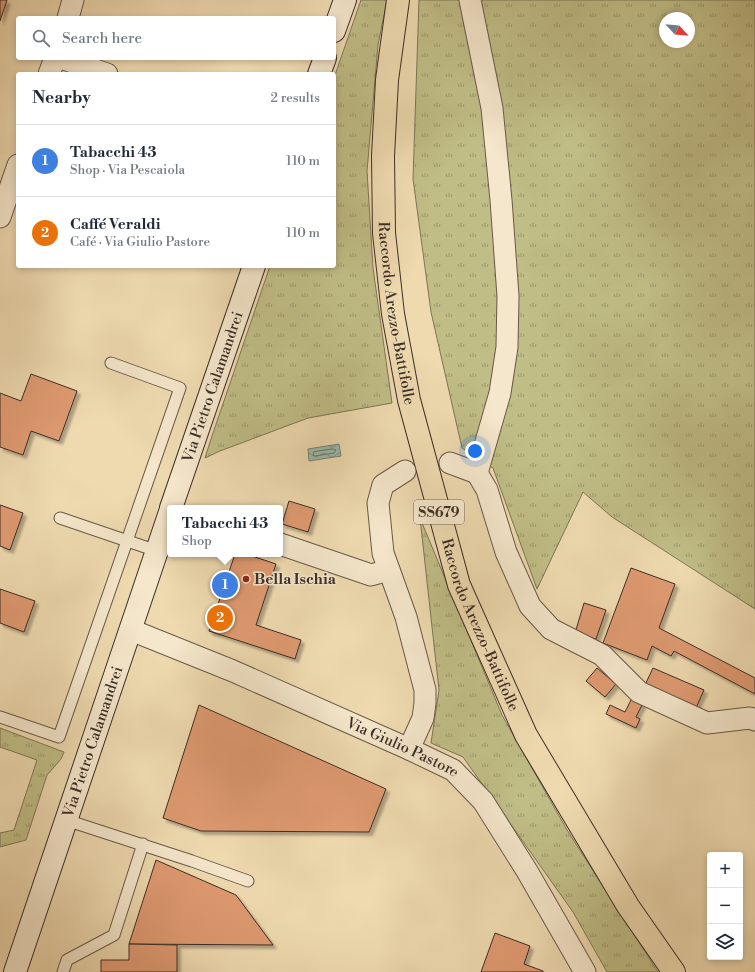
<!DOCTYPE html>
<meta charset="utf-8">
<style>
body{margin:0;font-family:"Libre Bodoni",serif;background:#f2f2f3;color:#1f2937}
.controls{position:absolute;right:12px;bottom:12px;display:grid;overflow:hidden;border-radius:4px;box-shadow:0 2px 6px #0003}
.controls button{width:36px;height:36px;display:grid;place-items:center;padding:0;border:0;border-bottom:1px solid #e0e1e3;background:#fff;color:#1f2937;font:20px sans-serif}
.compass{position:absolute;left:659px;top:12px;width:36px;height:36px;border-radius:50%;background:#fff;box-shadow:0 2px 6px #0003;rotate:116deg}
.you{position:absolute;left:475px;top:451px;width:14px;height:14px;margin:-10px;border:3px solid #fff;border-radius:50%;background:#1a73e8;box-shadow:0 0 0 6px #1a73e833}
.badge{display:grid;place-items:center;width:26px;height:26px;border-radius:50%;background:#0b8043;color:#fff;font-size:13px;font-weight:700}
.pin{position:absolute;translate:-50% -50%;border:2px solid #fff;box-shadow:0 1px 4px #0006}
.popup{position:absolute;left:167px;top:505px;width:116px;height:52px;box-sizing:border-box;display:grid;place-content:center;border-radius:4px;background:#fff;filter:drop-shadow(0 1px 3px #0005);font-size:13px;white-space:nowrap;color:#747a83}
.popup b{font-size:15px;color:#1f2937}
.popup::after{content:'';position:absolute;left:50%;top:100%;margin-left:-8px;border:8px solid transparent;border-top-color:#fff}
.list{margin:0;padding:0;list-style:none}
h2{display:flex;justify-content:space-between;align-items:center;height:52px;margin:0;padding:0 16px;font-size:17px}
h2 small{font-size:13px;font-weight:400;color:#747a83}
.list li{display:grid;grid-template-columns:26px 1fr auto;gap:12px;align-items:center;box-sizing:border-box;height:72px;padding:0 16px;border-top:1px solid #e0e1e3}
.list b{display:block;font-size:15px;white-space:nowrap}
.list p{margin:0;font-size:13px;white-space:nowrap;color:#747a83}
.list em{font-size:13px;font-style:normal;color:#747a83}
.icon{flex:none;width:22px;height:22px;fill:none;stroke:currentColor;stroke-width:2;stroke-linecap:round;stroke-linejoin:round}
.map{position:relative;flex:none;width:755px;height:972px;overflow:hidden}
.search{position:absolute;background:#fff;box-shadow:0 2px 6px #0003;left:16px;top:16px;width:320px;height:44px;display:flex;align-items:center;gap:10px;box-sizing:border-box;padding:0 14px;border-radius:4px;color:#747a83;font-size:15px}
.panel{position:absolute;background:#fff;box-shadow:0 2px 6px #0003;left:16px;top:72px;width:320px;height:196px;border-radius:4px}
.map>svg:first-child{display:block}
</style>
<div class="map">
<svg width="755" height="972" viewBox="0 0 755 972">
<defs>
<pattern id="grass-tufts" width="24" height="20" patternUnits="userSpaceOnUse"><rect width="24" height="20" fill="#c0bd86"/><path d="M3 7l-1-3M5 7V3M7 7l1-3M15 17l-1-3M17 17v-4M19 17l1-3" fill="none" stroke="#9d9a6e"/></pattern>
<pattern id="water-waves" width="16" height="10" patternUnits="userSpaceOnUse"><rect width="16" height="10" fill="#9abbac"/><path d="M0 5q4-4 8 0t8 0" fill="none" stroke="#7f988c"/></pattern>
<filter id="shadow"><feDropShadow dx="3.5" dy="3.5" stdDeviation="1" flood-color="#0004"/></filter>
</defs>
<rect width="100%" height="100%" fill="#efdab0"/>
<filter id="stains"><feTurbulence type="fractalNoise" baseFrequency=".005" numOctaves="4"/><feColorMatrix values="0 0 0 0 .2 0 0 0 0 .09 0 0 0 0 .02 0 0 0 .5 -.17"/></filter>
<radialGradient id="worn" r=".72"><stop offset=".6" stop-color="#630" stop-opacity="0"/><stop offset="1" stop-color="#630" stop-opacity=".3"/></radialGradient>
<g fill="url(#grass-tufts)" stroke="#7e7657" fill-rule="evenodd">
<polygon points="361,0 387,0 378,45 367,171 373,268 392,403 308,418 220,451 205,458 211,439 270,266 334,266 334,78"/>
<path d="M419,0h336v609l-143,-92 -29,-25 -46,97 -44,-121 -31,-20 -31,-136 -18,-133zM665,18h24v24h-24z"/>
<polygon points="420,518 502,715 567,830 658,972 607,972 573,912 463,757 431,743 439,690"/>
<polygon points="0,728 64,752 61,759 47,775 26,840 0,847 0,833 14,830 37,760 0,747"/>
</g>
<polygon fill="url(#water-waves)" stroke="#748377" points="339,444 341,456 309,461 308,449"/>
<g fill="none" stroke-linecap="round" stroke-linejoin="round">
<polygon stroke="#6b746a" stroke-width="1" points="333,449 336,450 334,453 315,456 313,455 314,452"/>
</g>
<g fill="#df9a71" stroke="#3c2e28" filter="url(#shadow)">
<polygon points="0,0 7,0 0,21"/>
<polygon points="31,374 77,391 59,441 31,431 23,455 0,447 0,393 21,401"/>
<polygon points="289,501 315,509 308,532 282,524"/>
<polygon points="0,505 23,513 10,550 0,546"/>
<polygon points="235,554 246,554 276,564 256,625 301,640 295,659 209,631"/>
<polygon points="631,568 675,584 659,628 755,678 755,694 674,651 671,656 652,646 647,660 603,643"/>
<polygon points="0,589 35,601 24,632 0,623"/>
<polygon points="584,603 606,610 596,639 575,633"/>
<polygon points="597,668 616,684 605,697 586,681"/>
<polygon points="653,668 704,690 695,710 644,687"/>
<polygon points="632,698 643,703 636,717 640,719 636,728 606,714 610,705 625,712"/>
<polygon points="199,705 386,789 369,832 201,831 163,818"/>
<polygon points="156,860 236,895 273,945 129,944"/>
<polygon points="495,933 530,946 524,964 543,971 543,972 481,972"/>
<polygon points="129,944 177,945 177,972 101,972 101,960 129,960"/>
</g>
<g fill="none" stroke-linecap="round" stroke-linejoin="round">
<g stroke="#69594a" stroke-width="13">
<g id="lane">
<polyline points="60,518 157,551"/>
<polyline points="0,717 59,737 180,388 111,363"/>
<polyline points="66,820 192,861 248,881"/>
<polyline points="63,972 67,960 114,935 143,844"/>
</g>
</g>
<g stroke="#69594a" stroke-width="23">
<g id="street">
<polyline points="68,18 73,0"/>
<polyline points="61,58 107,74"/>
<polyline points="49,74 55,58"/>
<polyline points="0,217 18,165"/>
<polyline points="450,463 477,473 500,393 507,347 508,296 501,200 492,108 470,0"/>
<polyline points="405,471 383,485 378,503 383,553 406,617 425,690 425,703 423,718 409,749"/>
<polyline points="477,473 487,490 506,552 530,606 551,629 602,655 639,692 707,723 750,718 755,720"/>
<polyline points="280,544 371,575 389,570"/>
<path id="s1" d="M131,630l102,41 176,78 44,21 30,31 44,70 58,101"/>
</g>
</g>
<g stroke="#3c2e28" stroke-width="24">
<g id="secondary">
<polyline points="334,31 345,0"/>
<polyline points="319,74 325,58"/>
<path id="s2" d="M171,508l83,-242"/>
<path id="s3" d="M15,972l155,-460"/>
</g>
</g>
<g stroke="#3c2e28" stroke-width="24">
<g id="primary">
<path id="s4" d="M398,0l-11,80 -4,76 1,77 9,81 16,86 50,185 67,150 102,171 46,66"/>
</g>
</g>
<use href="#lane" stroke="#f5e7cc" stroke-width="11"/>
<use href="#street" stroke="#f5e7cc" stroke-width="21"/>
<use href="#secondary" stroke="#f5e7cc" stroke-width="22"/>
<use href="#primary" stroke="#efdab0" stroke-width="22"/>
</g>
<circle fill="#8f2418" stroke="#f5e7cc" stroke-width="1.5" cx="246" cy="579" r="4"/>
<g text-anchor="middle" stroke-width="3" stroke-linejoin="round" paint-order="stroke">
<rect fill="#f5e7cc" stroke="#746659" stroke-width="1" x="414" y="500" width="50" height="24" rx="3"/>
<g font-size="14" font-weight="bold" fill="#3c2e28">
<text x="439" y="517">SS679</text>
</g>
<g font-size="15" fill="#3c2e28" stroke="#f5e7cc">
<text dy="5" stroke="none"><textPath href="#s4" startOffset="315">Raccordo Arezzo-Battifolle</textPath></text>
<text dy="5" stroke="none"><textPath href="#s2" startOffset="128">Via Pietro Calamandrei</textPath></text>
<text dy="5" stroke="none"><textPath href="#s4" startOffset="639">Raccordo Arezzo-Battifolle</textPath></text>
<text dy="5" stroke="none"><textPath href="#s3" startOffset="243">Via Pietro Calamandrei</textPath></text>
<text dy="5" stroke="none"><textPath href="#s1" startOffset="296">Via Giulio Pastore</textPath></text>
</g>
<g font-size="15" font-weight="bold" fill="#3c2e28" stroke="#f5e7cc" text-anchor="start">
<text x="254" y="584">Bella Ischia</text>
</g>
</g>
<rect width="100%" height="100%" filter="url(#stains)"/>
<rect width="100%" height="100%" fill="url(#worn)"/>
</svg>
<div class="controls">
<button>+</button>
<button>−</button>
<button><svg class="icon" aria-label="layers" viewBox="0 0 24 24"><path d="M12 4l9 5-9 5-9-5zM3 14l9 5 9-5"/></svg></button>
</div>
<svg class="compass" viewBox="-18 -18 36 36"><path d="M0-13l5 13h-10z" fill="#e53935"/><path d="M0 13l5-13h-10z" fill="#747a83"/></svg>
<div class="you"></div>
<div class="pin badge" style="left:225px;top:585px;background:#3f7fe0">1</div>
<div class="popup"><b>Tabacchi 43</b>Shop</div>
<div class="pin badge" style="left:220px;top:618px;background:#e8710a">2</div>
<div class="search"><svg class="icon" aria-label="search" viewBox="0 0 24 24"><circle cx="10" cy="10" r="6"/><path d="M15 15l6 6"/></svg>Search here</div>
<section class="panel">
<h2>Nearby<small>2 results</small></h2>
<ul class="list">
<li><span class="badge" style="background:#3f7fe0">1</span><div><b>Tabacchi 43</b><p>Shop · Via Pescaiola</p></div><em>110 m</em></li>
<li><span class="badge" style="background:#e8710a">2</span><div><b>Caffé Veraldi</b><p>Café · Via Giulio Pastore</p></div><em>110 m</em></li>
</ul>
</section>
</div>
